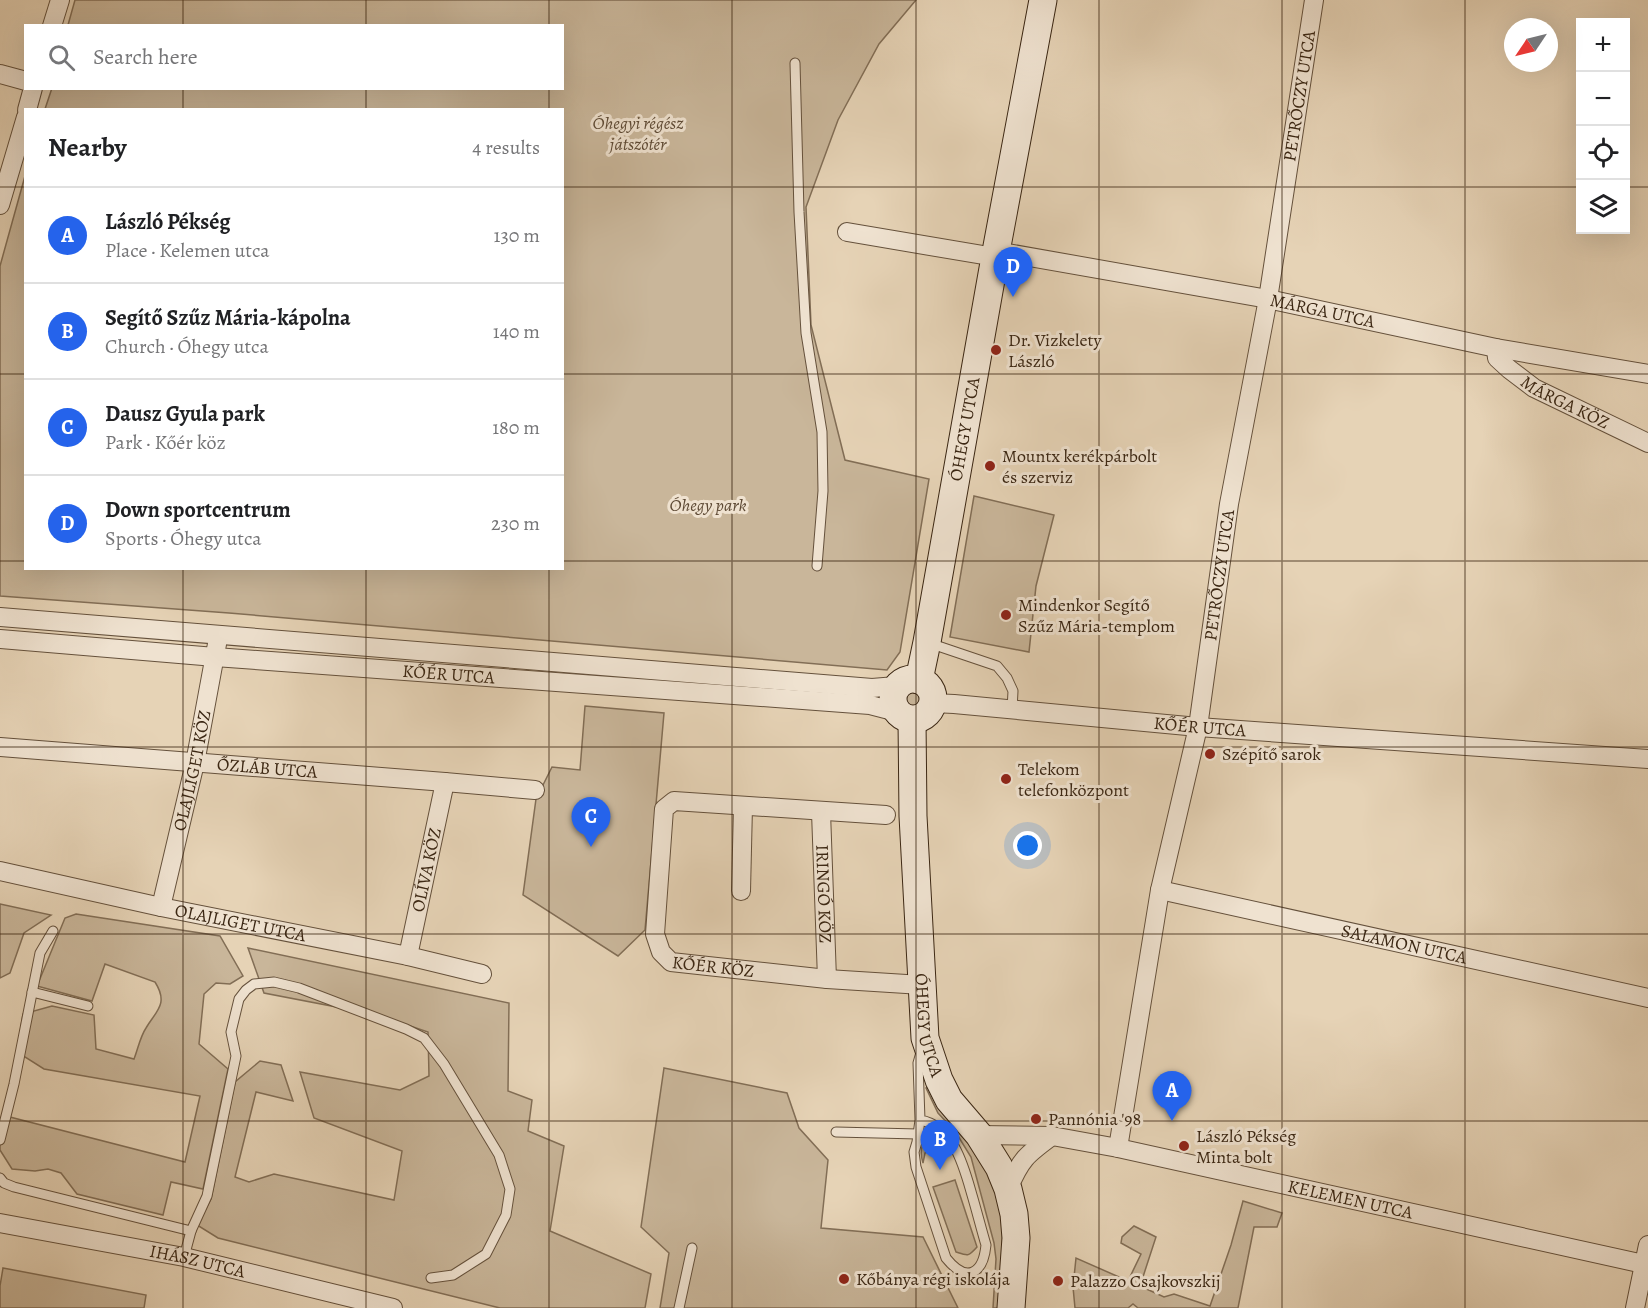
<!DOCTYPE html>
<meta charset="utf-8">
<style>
body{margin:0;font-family:Alegreya,serif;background:#f6f6f6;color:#202124}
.controls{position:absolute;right:18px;top:18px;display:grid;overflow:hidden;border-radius:0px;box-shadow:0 6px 24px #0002}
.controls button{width:54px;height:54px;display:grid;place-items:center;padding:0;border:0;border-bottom:2px solid #e0e0e0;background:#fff;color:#202124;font:30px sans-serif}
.compass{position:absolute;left:1504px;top:18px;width:54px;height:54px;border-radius:50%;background:#fff;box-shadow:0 6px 24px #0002;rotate:235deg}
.you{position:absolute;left:1028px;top:846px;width:21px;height:21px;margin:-15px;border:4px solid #fff;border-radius:50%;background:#1a73e8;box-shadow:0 0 0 9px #1a73e833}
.badge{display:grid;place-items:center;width:39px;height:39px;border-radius:50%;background:#2563eb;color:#fff;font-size:20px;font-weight:700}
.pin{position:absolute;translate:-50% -50px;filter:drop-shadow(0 2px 3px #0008)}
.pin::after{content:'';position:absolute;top:32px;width:21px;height:18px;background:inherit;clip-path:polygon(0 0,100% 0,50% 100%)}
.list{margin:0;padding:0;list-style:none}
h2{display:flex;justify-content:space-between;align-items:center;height:78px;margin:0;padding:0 24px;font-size:26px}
h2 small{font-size:20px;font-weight:400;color:#757577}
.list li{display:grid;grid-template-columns:39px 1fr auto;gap:18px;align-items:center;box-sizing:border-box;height:96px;padding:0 24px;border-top:2px solid #e0e0e0}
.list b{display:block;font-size:22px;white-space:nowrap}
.list p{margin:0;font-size:20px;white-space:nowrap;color:#757577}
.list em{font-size:20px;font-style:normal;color:#757577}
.icon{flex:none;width:33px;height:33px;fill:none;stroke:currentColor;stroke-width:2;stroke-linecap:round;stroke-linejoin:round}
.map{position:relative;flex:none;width:1648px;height:1308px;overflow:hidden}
.search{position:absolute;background:#fff;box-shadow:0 6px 24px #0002;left:24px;top:24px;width:540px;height:66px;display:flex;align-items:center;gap:15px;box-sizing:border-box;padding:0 21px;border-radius:0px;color:#757577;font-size:22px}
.panel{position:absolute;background:#fff;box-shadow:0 6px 24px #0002;left:24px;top:108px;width:540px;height:462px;border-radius:0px}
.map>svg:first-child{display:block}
</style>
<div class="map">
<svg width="1648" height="1308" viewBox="0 0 1648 1308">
<rect width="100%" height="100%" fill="#e6d3b6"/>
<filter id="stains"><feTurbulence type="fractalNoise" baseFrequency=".00333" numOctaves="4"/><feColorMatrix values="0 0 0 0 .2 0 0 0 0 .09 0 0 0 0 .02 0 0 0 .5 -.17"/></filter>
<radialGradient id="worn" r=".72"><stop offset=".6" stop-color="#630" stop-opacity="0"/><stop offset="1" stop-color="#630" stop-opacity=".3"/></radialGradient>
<g fill="#c9b69a" stroke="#826e56" stroke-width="1.5">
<polygon points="75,0 916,0 879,44 838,120 806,207 811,325 845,460 929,479 900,652 887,670 229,613 0,596 0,266 25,176 26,568 562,568 562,110 45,109 52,88 562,88 562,26 68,25"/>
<polygon points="974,496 1054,515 1036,586 1029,652 950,637"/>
<circle cx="912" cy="699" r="11"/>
<polygon points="585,706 664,713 645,930 618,956 523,895 536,799 552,767 580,770"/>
<polygon points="0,904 51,915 24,933 10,973 0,978"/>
<path d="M76,914l144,22 23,40 -13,8 -14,-1 -12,11 -5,50 29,25 -25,120 -32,-7 -8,33 -86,-21 -16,-21 -13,-4 -13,2 -23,-2 -12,-19v-24l2,-11 183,47 15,-66 -156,-27 -27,-17 6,-38 29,-8 42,9 2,34 38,10c4,-10 6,-22 12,-31 10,-17 23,-24 9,-46l-50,-18 -13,37 -55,-15 28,-68z"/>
<polygon points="248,948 509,1003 508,1091 532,1100 528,1131 564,1146 550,1231 651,1274 645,1308 500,1308 218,1238 197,1225 211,1199 235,1082 260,1061 281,1065 293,1101 256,1092 235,1177 249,1182 274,1174 394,1200 402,1151 314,1118 300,1072 400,1090 429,1076 428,1032 378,1015 264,993"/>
<polygon points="664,1068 787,1093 799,1128 828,1160 821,1228 923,1237 958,1308 660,1308 669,1253 641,1227"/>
<polygon points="931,1084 964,1133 991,1178 1001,1206 1003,1227 999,1308 993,1308 996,1259 994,1243 971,1157 955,1131 938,1113 926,1088"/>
<path d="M937,1137c8,4 10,8 12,17l-4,-5 -10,-2 -10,6 -2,10c-4,-14 -2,-24 14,-26z"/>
<path d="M955,1180l22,67c-9,10 -9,9 -21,5l-23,-65z"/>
<polygon points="1243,1201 1282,1213 1277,1227 1254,1227 1238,1308 1138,1308 1133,1304 1128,1308 1075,1308 1073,1287 1076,1258 1128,1281 1141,1254 1121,1243 1122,1237 1134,1226 1156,1237 1140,1286 1164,1297 1174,1294 1210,1306 1231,1245"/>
<polygon points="3,1268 146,1295 144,1308 0,1308 0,1286"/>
</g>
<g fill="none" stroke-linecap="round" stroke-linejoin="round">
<g stroke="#65513c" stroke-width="11">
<g id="lane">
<polyline points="795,63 799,212 806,333 822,432 823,491 817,566"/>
<polyline points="929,643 997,666 1007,678 1013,691 1012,710"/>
<polyline points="32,992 88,1006"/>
<path d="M920,1120c34,6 44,47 52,75 5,17 9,33 14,50 -3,30 -20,38 -40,13l-30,-91 -2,-15 3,-10 3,-22 -2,-57 4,-14"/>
<polyline points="836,1132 918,1134"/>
<polyline points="0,1140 14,1084 40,953 53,931"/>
<polyline points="0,1178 4,1183 14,1187 191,1231 184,1257"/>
<polyline points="191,1231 207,1196 236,1056 231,1032 239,999 246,990 254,984 274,982 299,988 406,1029 424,1038 444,1064 499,1155 510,1189 506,1215 486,1254 453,1275 431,1278"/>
<polyline points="679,1308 692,1248"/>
</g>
</g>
<g stroke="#65513c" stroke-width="20">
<g id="street">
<polyline points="52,26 60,0"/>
<polyline points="0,74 26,81"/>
<polyline points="27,110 33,88"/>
<polyline points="0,205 26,117"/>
<polyline points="847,232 995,257"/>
<path id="s1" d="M996,251l272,48 228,49 152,26"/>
<path id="s2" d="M1496,348l1,10 12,11 25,19 114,55"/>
<polyline points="0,617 872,688 896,686"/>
<path id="s3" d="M0,639l215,18 655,48 27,7"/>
<path id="s4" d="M933,703l21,1 244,23 450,32"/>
<path id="s5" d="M0,747l445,35 90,8"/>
<path id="s6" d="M821,812l6,167"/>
<path id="s7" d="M886,815l-212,-14 -10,8 -9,125 6,18 10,10 156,17 95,6"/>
<path id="s8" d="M0,871l161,36 247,49 74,18"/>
<path id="s9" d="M1160,890l488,108"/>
<polyline points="741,891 743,806"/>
<path id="s10" d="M161,907l34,-144 22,-119"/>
<path id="s11" d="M408,956l37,-174"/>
<path id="s12" d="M979,1135l73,1 66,12 530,117"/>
<path id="s13" d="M1118,1148l42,-258 38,-163 31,-223 39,-205 46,-299"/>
<path d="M1008,1189c13,-30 18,-34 44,-53"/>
<path id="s14" d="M0,1223l184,34 209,51"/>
<polyline points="1635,1308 1648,1245"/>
</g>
</g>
<g stroke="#3a2613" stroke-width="29">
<g id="secondary">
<circle cx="913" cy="699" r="20"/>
<path id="s15" d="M919,680l8,-38 68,-385 48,-257"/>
<path id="s16" d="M912,720l1,96 12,222 14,42 10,20 30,35 20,32 9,22 6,25 2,24 -5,70"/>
</g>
</g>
<use href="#lane" stroke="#efe2d0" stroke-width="9"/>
<use href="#street" stroke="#efe2d0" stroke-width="18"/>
<use href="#secondary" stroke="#efe2d0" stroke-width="27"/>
</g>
<path fill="none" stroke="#3a2613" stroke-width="1.5" stroke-opacity="0.55" d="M183,0v26M366,0v26M549,0v26M732,0v1308M916,0v1308M1099,0v1308M1282,0v1308M1465,0v1308M183,88v22M366,88v22M549,88v22M0,187h26M562,187h1018M1626,187h22M0,374h26M562,374h1086M0,561h26M562,561h1086M183,568v740M366,568v740M549,568v740M0,747h1648M0,934h1648M0,1121h1648"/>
<g fill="#8f2418" stroke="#efe2d0" stroke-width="2">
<circle cx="996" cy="350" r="6"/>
<circle cx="990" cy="466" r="6"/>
<circle cx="1006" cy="615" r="6"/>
<circle cx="1210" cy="754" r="6"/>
<circle cx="1006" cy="779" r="6"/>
<circle cx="1036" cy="1119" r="6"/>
<circle cx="1184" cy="1146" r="6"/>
<circle cx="844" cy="1279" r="6"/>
<circle cx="1058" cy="1281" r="6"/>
</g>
<g text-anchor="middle" stroke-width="6" stroke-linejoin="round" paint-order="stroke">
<g font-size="18" fill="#3a2613" stroke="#efe2d0">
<text dy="6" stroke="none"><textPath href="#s13" startOffset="1068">PETRŐCZY UTCA</textPath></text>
<text dy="6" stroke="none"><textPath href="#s1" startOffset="332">MÁRGA UTCA</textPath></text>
<text dy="6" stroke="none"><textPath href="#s2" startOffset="92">MÁRGA KÖZ</textPath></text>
<text dy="6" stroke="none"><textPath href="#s15" startOffset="255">ÓHEGY UTCA</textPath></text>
<text dy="6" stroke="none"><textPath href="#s13" startOffset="582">PETRŐCZY UTCA</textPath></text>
<text dy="6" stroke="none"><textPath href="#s3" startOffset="450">KŐÉR UTCA</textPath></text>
<text dy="6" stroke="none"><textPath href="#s4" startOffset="268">KŐÉR UTCA</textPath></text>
<text dy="6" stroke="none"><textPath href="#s5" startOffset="268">ŐZLÁB UTCA</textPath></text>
<text dy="6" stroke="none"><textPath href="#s10" startOffset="140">OLAJLIGET KÖZ</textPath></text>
<text dy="6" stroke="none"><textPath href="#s11" startOffset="88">OLÍVA KÖZ</textPath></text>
<text dy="6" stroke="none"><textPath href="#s6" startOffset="82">IRINGÓ KÖZ</textPath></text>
<text dy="6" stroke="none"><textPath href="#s8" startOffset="246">OLAJLIGET UTCA</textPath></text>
<text dy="6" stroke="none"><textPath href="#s9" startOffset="250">SALAMON UTCA</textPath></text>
<text dy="6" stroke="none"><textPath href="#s7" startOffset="426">KŐÉR KÖZ</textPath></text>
<text dy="6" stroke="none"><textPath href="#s16" startOffset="306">ÓHEGY UTCA</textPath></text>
<text dy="6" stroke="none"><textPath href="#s12" startOffset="378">KELEMEN UTCA</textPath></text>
<text dy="6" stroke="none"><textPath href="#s14" startOffset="201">IHÁSZ UTCA</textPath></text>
</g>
<g font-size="18" font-style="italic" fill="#5e4a35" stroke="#efe2d0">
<text x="638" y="129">Óhegyi régész<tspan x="638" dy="21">játszótér</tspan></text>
<text x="708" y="511">Óhegy park</text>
</g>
<g font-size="18" fill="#3a2613" stroke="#efe2d0" text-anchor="start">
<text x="1008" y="346">Dr. Vizkelety<tspan x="1008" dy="21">László</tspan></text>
<text x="1002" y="462">Mountx kerékpárbolt<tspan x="1002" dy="21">és szerviz</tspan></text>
<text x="1018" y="611">Mindenkor Segítő<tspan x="1018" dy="21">Szűz Mária-templom</tspan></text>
<text x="1222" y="760">Szépítő sarok</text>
<text x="1018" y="775">Telekom<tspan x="1018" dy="21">telefonközpont</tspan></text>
<text x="1048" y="1125">Pannónia '98</text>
<text x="1196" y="1142">László Pékség<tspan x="1196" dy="21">Minta bolt</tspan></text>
<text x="856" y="1285">Kőbánya régi iskolája</text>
<text x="1070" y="1287">Palazzo Csajkovszkij</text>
</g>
</g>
<rect width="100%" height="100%" filter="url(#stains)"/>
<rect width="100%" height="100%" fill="url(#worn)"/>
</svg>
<div class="controls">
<button>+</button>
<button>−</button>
<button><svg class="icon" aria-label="locate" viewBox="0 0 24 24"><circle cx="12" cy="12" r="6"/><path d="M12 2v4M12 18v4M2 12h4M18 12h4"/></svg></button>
<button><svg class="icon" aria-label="layers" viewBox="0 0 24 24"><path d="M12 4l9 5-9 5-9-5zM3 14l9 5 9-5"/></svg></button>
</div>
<svg class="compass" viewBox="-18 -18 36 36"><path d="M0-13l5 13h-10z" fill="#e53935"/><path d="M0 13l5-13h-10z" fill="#757577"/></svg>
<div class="you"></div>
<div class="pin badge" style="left:1172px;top:1121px">A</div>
<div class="pin badge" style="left:940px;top:1170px">B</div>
<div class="pin badge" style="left:591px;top:847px">C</div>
<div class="pin badge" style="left:1013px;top:297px">D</div>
<div class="search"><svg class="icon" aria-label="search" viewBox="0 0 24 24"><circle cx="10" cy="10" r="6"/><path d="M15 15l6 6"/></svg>Search here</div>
<section class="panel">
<h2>Nearby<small>4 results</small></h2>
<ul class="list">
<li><span class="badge">A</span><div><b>László Pékség</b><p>Place · Kelemen utca</p></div><em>130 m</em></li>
<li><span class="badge">B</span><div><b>Segítő Szűz Mária-kápolna</b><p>Church · Óhegy utca</p></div><em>140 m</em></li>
<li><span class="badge">C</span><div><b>Dausz Gyula park</b><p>Park · Kőér köz</p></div><em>180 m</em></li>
<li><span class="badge">D</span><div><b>Down sportcentrum</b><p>Sports · Óhegy utca</p></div><em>230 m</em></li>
</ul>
</section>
</div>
